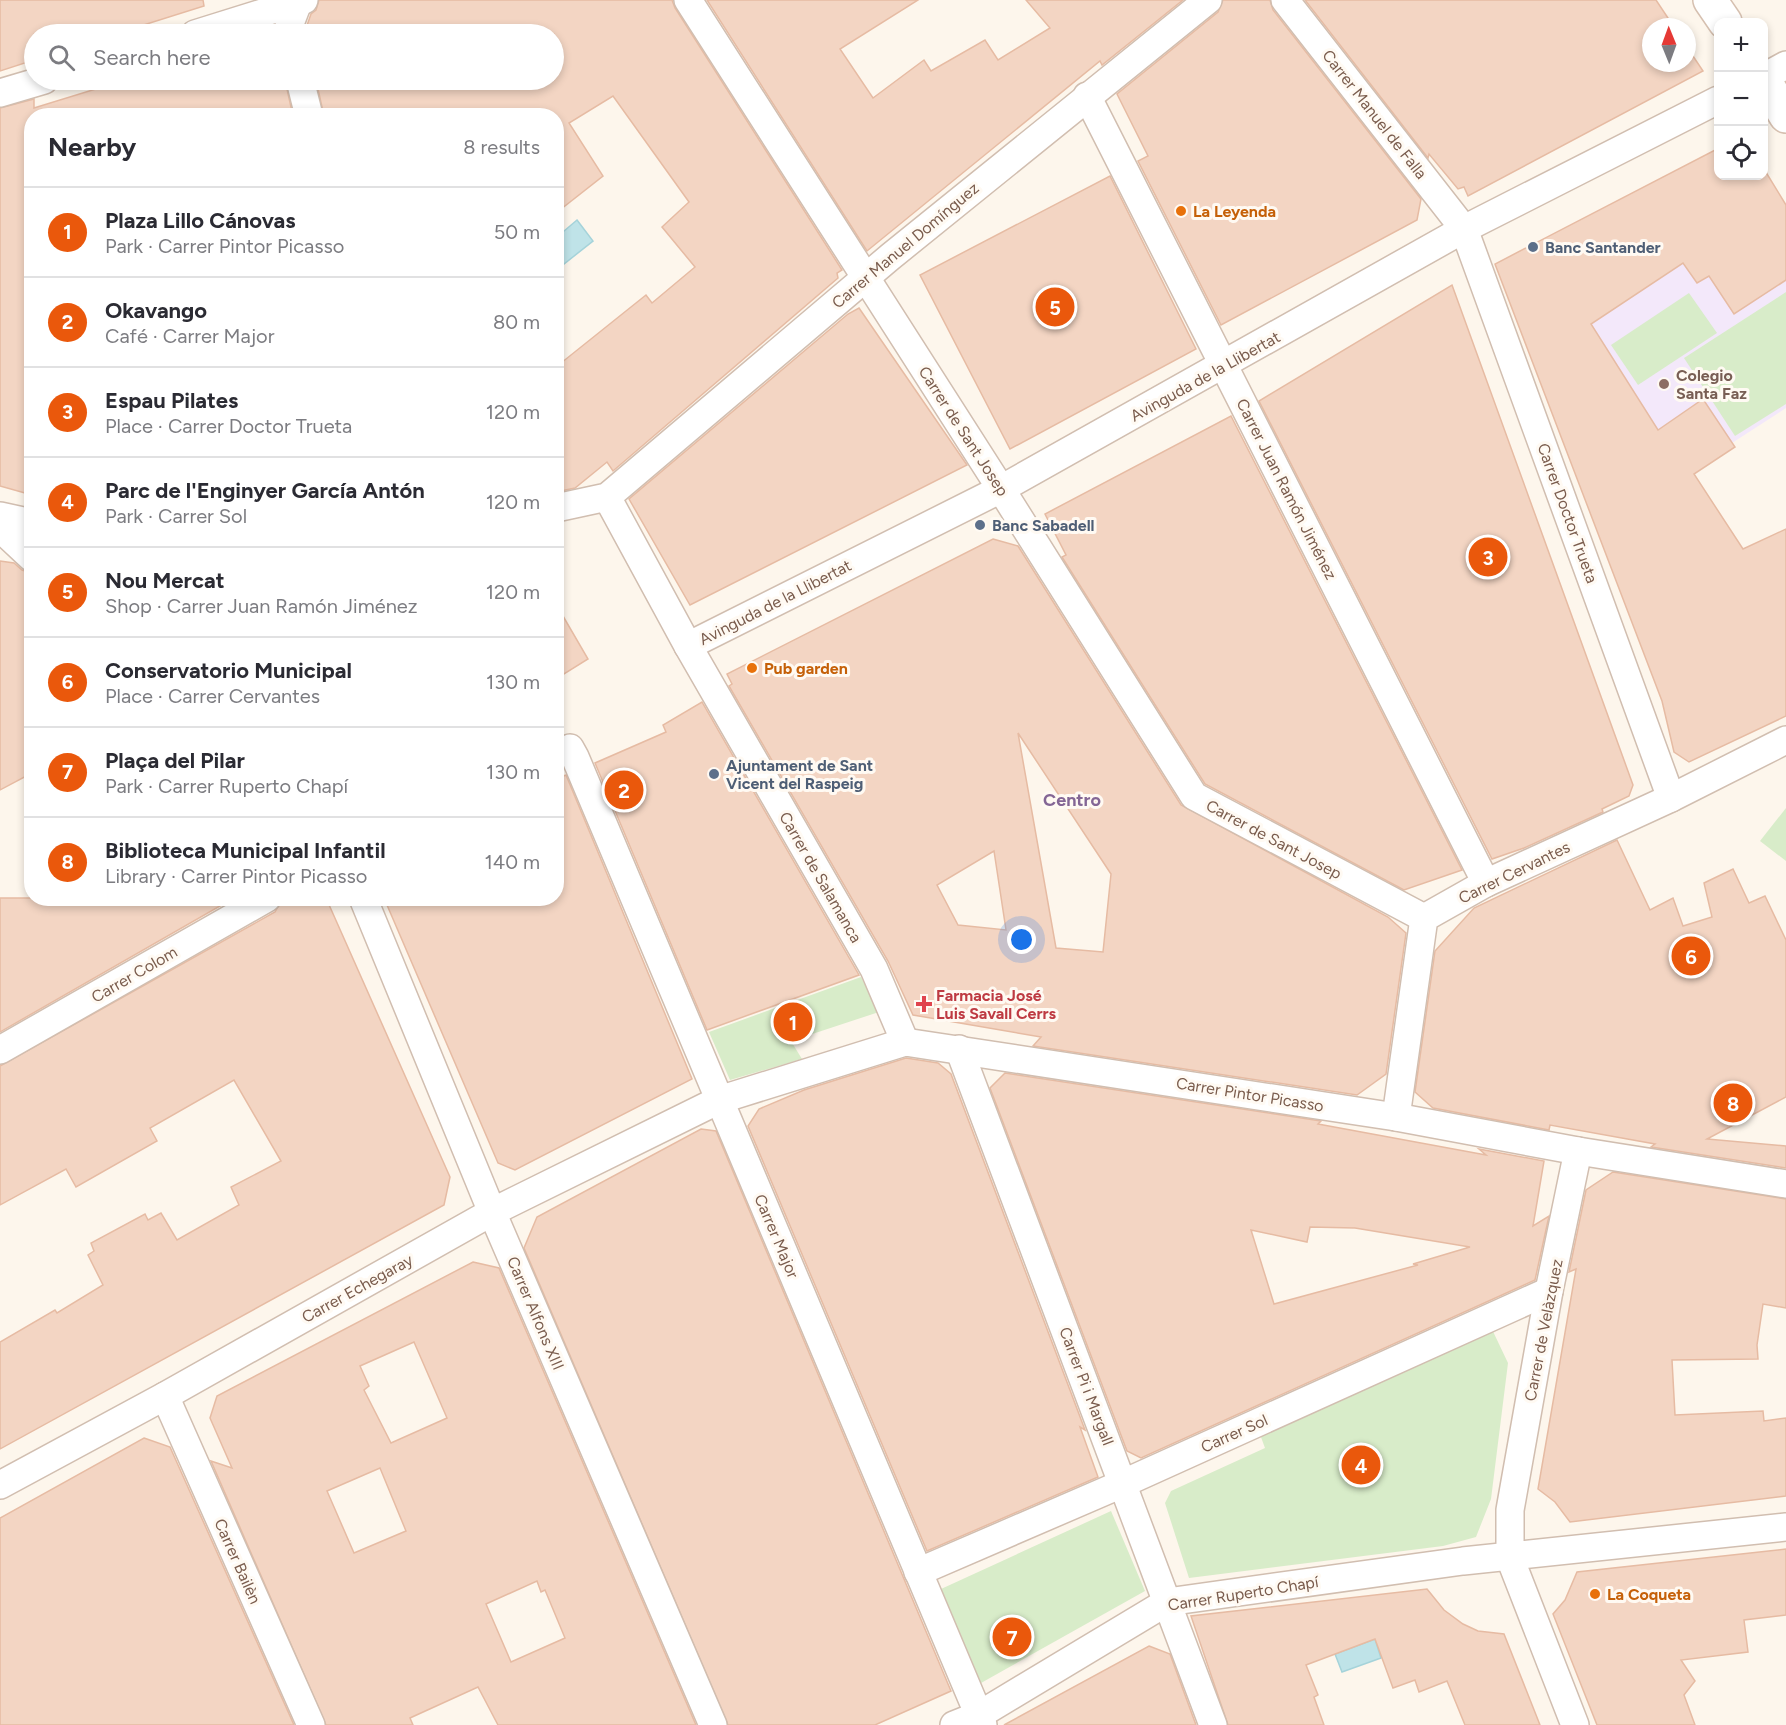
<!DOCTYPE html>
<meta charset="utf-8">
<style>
body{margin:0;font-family:Figtree,sans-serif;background:#f7f7f7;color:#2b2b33}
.controls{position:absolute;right:18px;top:18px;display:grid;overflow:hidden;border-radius:12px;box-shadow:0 3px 9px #0003}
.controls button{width:54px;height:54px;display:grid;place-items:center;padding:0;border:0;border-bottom:2px solid #e1e1e2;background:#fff;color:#2b2b33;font:30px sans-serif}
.compass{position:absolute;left:1642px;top:18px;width:54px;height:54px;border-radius:50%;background:#fff;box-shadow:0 3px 9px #0003;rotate:359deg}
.you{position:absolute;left:1022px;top:940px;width:21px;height:21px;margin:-15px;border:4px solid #fff;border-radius:50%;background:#1a73e8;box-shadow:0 0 0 9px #1a73e833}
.badge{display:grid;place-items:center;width:39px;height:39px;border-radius:50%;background:#ea580c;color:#fff;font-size:20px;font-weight:700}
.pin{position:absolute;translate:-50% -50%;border:3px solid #fff;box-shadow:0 2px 6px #0006}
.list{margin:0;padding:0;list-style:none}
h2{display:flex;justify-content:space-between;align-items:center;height:78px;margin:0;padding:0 24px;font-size:26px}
h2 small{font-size:20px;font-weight:400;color:#7c7c81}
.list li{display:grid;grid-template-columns:39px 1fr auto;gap:18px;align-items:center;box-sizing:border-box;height:90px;padding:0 24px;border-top:2px solid #e1e1e2}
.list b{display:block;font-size:22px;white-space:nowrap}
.list p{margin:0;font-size:20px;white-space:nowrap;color:#7c7c81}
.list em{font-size:20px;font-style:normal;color:#7c7c81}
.icon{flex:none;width:33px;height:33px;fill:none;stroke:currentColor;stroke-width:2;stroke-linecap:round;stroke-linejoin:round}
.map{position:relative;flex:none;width:1786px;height:1725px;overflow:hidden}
.search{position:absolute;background:#fff;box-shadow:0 3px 9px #0003;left:24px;top:24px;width:540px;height:66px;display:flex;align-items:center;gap:15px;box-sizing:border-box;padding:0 21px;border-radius:33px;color:#7c7c81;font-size:22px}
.panel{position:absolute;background:#fff;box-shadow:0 3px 9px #0003;left:24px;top:108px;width:540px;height:798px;border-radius:24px}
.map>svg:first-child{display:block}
</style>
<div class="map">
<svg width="1786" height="1725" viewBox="0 0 1786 1725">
<rect width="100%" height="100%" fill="#fdf6ec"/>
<polygon fill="#f3e8fa" points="1782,199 1786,205 1786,408 1732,443 1734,447 1599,535 1534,360"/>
<g fill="#d8ecc9">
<polygon points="1786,292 1786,404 1735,436 1684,358"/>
<polygon points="1689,293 1717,333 1638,385 1611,345"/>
<polygon points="1786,808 1786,861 1760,841"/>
<polygon points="861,977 879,1012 791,1041 802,1059 730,1080 709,1032"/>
<polygon points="1489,1323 1508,1363 1491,1499 1476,1537 1443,1546 1189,1578 1165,1503 1171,1491 1265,1448 1258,1429"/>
<polygon points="1111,1511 1145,1591 981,1683 941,1589"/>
</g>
<g fill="#bfe3e8" stroke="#a5d3da" stroke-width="1.5">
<polygon points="577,220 593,241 559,268 557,266 557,237"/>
<polygon points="1375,1639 1381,1658 1342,1672 1335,1654"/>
</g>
<g fill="#f3d5c3" stroke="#e6bba3" stroke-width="1.5" fill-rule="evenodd">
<polygon points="0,0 203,0 204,6 115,34 34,34 34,60 0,71"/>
<polygon points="319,0 672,0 675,8 842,270 837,273 838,278 613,471 607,462 575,488 556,492 556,367 646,295 652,303 695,267 662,227 689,202 613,96 569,123 603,176 556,213 556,116 324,116 316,80 554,80 554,34 304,34 311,14 316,10"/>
<polygon points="707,0 918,0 840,49 873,98 924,60 931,71 985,40 998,60 1050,28 1026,0 1183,0 1102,65 1100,61 867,251"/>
<polygon points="1223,0 1270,0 1273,10 1421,199 1417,220 1221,325 1138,161 1148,156 1117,94 1218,12"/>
<polygon points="1305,0 1656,0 1674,27 1651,27 1651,63 1687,63 1687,47 1703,71 1468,196 1464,187 1458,189 1429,154 1428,158"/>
<polygon points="125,80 285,80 293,116 32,116 32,495 0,486 0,108 34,99 34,108"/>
<polygon points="1719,148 1719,176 1764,176 1764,169 1786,205 1786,280 1734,314 1709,276 1697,283 1683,263 1591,324 1658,430 1703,399 1735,447 1694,474 1743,549 1786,529 1786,716 1689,762 1674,752 1662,701 1495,264"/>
<polygon points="1110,176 1196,349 1010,449 920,275"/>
<polygon points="1452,285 1633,785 1629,796 1602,809 1603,812 1524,848 1492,859 1259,401"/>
<polygon points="859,308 967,465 690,605 629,499 848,314"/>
<polygon points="1231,416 1462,870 1404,890 1205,784 1062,557 1066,555 1045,514"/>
<path d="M993,539l25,7 163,259 207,112 18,16 -20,141 -29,21 -324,-49 8,-9 -128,-22 -25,-54 -159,-275 3,-2 -5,-10zM1018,733l93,141 -8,78 -47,-4zM994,851l12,79 -48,-5 -21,-40z"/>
<polygon points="0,561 14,563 22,570 32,573 32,773 0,790"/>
<polygon points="556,604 588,659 556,679"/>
<polygon points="702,702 859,975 707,1030 595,763 666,732 663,725"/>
<polygon points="566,775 692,1079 515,1170 498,1163 384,898 556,898 556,779"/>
<polygon points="1617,840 1650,910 1673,898 1683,926 1712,917 1704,883 1733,869 1749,903 1765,896 1786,940 1786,1097 1707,1139 1786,1146 1786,1168 1651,1147 1655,1144 1550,1125 1549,1130 1433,1108 1415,1092 1435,951 1474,908"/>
<polygon points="0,898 234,898 0,1032"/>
<polygon points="283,898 326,898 450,1177 444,1205 0,1449 0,1342 55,1310 57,1313 103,1285 88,1255 94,1251 91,1243 145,1214 148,1220 161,1213 177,1240 239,1205 231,1187 281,1161 234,1080 150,1128 157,1141 76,1187 66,1169 0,1205 0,1066 275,912"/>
<polygon points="906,1058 938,1063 951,1074 1085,1430 1080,1427 1098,1477 927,1551 748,1126 759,1109 804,1090"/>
<path d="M1005,1073l316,48 -3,3 168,31 -7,-6 65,12 -11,65 16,-10 -14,64 -394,178 -14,-7 -137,-363zM1310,1227l45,1 115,19 -57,17 5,1 -144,39 -23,-74 56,12z"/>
<polygon points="701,1129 716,1131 951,1691 875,1725 728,1725 524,1248 537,1217"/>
<polygon points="1613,1172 1786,1199 1786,1308 1763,1304 1757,1345 1758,1359 1672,1360 1675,1415 1763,1411 1764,1421 1786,1418 1786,1496 1570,1522 1555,1502 1538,1489 1576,1269 1569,1272 1586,1190"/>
<path d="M473,1262l26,6 197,457h-198l-20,-38 -68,31 3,7h-87l-115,-264 21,7 -22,-50 7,-22zM414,1342l33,76 -56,25 -27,-53 5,-4 -9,-20zM380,1468l26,63 -52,22 -27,-62zM537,1581l4,11 4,-2 20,48 -54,24 -25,-58z"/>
<polygon points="144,1438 170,1447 294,1725 0,1725 0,1518"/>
<polygon points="1786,1549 1786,1615 1744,1620 1748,1652 1681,1660 1695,1681 1684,1695 1695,1725 1597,1725 1553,1614 1565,1600 1577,1572"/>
<polygon points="1427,1589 1444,1610 1463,1624 1478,1631 1504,1634 1540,1725 1465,1725 1447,1681 1419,1692 1415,1680 1393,1688 1375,1639 1306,1665 1318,1695 1314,1697 1324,1725 1228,1725 1191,1616"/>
<polygon points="1149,1646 1170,1654 1196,1725 1004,1725"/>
</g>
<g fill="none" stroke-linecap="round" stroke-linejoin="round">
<g stroke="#d1beb0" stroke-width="30">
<g id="street">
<polyline points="688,0 1001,489 1194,796 1424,918"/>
<polyline points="1285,0 1464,229 1671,798"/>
<polyline points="195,34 304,0"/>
<polyline points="289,34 288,29 299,0"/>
<polyline points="1764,77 1786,65"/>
<polyline points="300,80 309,116"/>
<polyline points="0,93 44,80"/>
<polyline points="1087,96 1486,883"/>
<polyline points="607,497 688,646 874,969 905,1042"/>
<polyline points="556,508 607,497 890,257 1208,0"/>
<polyline points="0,516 32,523"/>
<polyline points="0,528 32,558"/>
<polyline points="688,646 1001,489 1464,229 1718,100"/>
<polyline points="556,755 570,748 575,757 983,1725"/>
<polyline points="363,898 492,1212 713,1725"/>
<polyline points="959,1049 1213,1725"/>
<polyline points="0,1050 267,898"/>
<polyline points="1396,1117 1424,918 1486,883 1671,798 1786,740"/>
<polyline points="165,1396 311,1725"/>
<polyline points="0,1485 165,1396 492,1212 719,1100 905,1042 1396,1117 1578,1151 1786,1184"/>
<polyline points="918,1572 1124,1483 1549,1291"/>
<polyline points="954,1725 979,1715 1167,1602 1463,1561 1786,1527"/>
<polyline points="1575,1725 1510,1558 1510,1510 1549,1291 1578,1151"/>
</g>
</g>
<g stroke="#d6c0b0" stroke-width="36">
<g id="secondary">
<polyline points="1710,0 1725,22"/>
<polyline points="1764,80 1786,116"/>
</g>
</g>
<use href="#street" stroke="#fff" stroke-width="27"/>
<use href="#secondary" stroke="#fff" stroke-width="33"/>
</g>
<g fill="#e8710a" stroke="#fffaf3" stroke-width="2">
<circle cx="1181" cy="211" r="6"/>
<circle cx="752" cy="668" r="6"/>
<circle cx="1595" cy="1594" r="6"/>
</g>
<g fill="#5c6f8a" stroke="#fffaf3" stroke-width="2">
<circle cx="1533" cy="247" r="6"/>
<circle cx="980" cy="525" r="6"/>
<circle cx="714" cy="774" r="6"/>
</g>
<circle fill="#8d6e63" stroke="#fffaf3" stroke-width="2" cx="1664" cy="384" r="6"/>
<path fill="#e0444e" stroke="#fffaf3" stroke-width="2" d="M921 995h6v6h6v6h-6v6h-6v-6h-6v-6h6z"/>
<g text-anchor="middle" stroke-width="6" stroke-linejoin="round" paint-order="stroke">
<g font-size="16" fill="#7a5c4d" stroke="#fffaf3">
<text transform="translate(1375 114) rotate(52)" y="6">Carrer Manuel de Falla</text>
<text transform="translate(905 245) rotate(-40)" y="6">Carrer Manuel Domínguez</text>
<text transform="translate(1205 376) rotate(-29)" y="6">Avinguda de la Llibertat</text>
<text transform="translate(964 431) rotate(57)" y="6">Carrer de Sant Josep</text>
<text transform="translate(1287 489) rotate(63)" y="6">Carrer Juan Ramón Jiménez</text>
<text transform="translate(1568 513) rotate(70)" y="6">Carrer Doctor Trueta</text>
<text transform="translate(775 602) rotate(-27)" y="6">Avinguda de la Llibertat</text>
<text transform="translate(1274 839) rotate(28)" y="6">Carrer de Sant Josep</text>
<text transform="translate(1514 872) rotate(-26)" y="6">Carrer Cervantes</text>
<text transform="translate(821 877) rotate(60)" y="6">Carrer de Salamanca</text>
<text transform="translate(134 974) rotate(-30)" y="6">Carrer Colom</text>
<text transform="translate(1250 1094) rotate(9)" y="6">Carrer Pintor Picasso</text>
<text transform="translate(777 1236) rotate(67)" y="6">Carrer Major</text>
<text transform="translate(357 1288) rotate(-29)" y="6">Carrer Echegaray</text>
<text transform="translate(536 1313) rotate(67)" y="6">Carrer Alfons XIII</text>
<text transform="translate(1543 1330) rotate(-79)" y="6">Carrer de Velàzquez</text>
<text transform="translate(1087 1386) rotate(69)" y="6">Carrer Pi i Margall</text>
<text transform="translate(1234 1433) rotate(-24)" y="6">Carrer Sol</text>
<text transform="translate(238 1561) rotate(66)" y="6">Carrer Bailèn</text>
<text transform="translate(1243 1593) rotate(-9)" y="6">Carrer Ruperto Chapí</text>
</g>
<g font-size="16" font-weight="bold" fill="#c56008" stroke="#fffaf3" text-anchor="start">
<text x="1193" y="217">La Leyenda</text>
<text x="764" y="674">Pub garden</text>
<text x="1607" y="1600">La Coqueta</text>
</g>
<g font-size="16" font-weight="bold" fill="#4e5e75" stroke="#fffaf3" text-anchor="start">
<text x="1545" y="253">Banc Santander</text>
<text x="992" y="531">Banc Sabadell</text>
<text x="726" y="771">Ajuntament de Sant<tspan x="726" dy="18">Vicent del Raspeig</tspan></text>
</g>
<g font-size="16" font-weight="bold" fill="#785e54" stroke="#fffaf3" text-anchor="start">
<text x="1676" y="381">Colegio<tspan x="1676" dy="18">Santa Faz</tspan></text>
</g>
<g font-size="16" font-weight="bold" fill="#be3a42" stroke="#fffaf3" text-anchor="start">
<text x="936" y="1001">Farmacia José<tspan x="936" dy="18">Luis Savall Cerrs</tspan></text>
</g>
<g font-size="18" font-weight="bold" fill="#846695" stroke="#fffaf3">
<text x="1072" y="806">Centro</text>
</g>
</g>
</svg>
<div class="controls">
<button>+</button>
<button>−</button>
<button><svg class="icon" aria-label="locate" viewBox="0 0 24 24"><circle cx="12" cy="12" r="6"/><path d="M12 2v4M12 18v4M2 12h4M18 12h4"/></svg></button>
</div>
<svg class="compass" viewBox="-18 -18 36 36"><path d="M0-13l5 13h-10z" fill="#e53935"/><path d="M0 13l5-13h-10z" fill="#7c7c81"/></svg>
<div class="you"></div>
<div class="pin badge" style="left:793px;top:1022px">1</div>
<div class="pin badge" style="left:624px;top:790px">2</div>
<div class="pin badge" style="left:1488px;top:557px">3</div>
<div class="pin badge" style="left:1361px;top:1465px">4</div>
<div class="pin badge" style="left:1055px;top:307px">5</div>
<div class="pin badge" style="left:1691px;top:956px">6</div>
<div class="pin badge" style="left:1012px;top:1637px">7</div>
<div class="pin badge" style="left:1733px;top:1103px">8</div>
<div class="search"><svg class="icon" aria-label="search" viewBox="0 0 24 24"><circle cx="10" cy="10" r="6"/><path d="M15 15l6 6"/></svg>Search here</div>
<section class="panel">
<h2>Nearby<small>8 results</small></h2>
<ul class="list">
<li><span class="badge">1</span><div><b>Plaza Lillo Cánovas</b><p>Park · Carrer Pintor Picasso</p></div><em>50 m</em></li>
<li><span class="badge">2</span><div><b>Okavango</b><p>Café · Carrer Major</p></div><em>80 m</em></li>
<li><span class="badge">3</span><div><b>Espau Pilates</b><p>Place · Carrer Doctor Trueta</p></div><em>120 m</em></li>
<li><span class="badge">4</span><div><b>Parc de l'Enginyer García Antón</b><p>Park · Carrer Sol</p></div><em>120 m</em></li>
<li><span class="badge">5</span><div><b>Nou Mercat</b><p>Shop · Carrer Juan Ramón Jiménez</p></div><em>120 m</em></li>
<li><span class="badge">6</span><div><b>Conservatorio Municipal</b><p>Place · Carrer Cervantes</p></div><em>130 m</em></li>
<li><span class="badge">7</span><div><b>Plaça del Pilar</b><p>Park · Carrer Ruperto Chapí</p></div><em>130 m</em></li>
<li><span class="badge">8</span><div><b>Biblioteca Municipal Infantil</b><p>Library · Carrer Pintor Picasso</p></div><em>140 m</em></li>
</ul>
</section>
</div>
